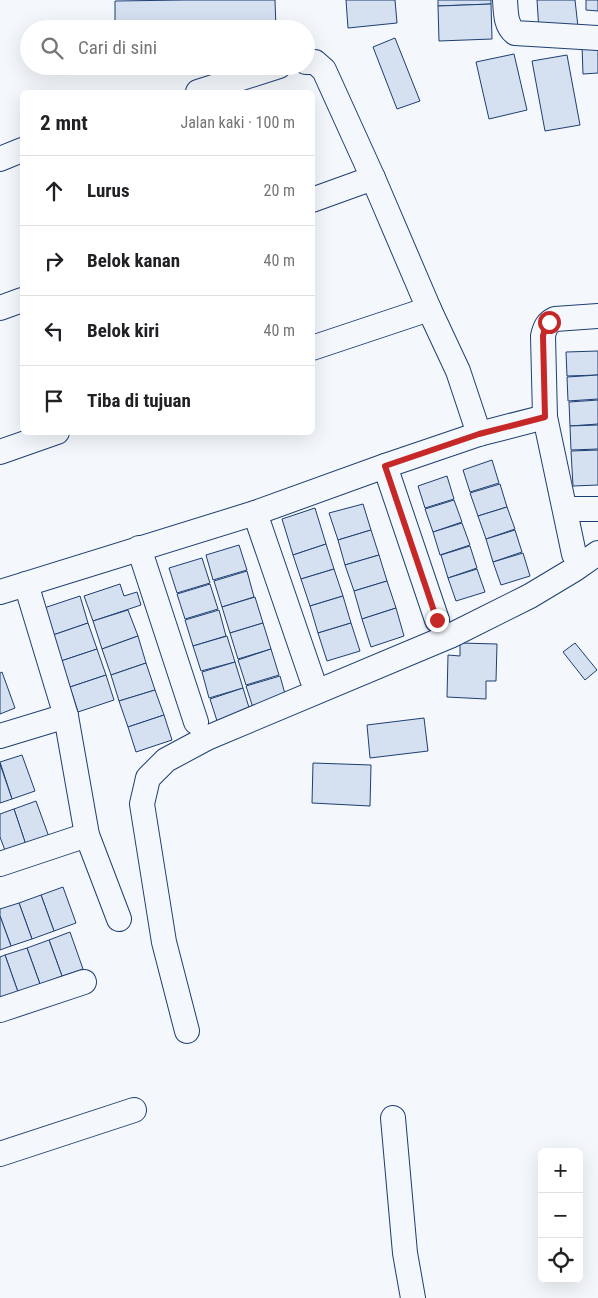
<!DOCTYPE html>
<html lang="id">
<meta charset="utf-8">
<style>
body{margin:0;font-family:"Roboto Condensed",sans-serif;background:#f6f6f6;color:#202124}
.controls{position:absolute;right:15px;bottom:15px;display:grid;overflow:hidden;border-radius:8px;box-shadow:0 5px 20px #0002}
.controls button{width:45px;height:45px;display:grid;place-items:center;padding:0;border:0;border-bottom:1px solid #e0e0e0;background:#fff;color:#202124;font:25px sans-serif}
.stop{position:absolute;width:15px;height:15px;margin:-11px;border:4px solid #c62828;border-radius:50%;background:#fff}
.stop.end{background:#c62828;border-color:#fff;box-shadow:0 1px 5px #0008}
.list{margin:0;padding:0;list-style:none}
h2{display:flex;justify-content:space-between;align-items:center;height:65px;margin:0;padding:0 20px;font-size:21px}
h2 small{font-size:16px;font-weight:400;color:#757577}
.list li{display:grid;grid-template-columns:32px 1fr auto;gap:15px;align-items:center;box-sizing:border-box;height:70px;padding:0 20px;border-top:1px solid #e0e0e0}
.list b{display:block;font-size:19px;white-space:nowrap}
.list em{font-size:16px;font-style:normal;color:#757577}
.icon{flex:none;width:28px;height:28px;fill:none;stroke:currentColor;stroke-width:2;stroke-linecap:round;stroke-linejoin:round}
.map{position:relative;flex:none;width:598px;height:1298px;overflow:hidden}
.search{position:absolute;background:#fff;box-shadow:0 5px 20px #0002;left:20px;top:20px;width:295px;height:55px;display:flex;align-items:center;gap:12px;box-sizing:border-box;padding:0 18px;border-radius:28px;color:#757577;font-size:19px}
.panel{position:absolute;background:#fff;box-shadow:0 5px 20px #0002;left:20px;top:90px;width:295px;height:345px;border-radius:8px}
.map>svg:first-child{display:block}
</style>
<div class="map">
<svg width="598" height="1298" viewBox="0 0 598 1298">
<rect width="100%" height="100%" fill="#f4f7fb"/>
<g fill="#d5e0f0" stroke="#1d3f73">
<polygon points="185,0 275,0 276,29 115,29 115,1"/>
<polygon points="346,0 395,0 397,23 348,28"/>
<polygon points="438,0 491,0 491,4 438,6"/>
<polygon points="537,0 575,0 578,27 539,31"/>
<polygon points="586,0 598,0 598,11 586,10"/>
<polygon points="491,4 492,39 439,41 438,6"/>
<polygon points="395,38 420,101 397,109 373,47"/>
<polygon points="598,44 598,73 583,74 582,45"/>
<polygon points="514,54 527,110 489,119 476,62"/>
<polygon points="567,55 580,125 545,131 532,61"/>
<polygon points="598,351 598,375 567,376 566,352"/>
<polygon points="598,375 598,399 568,401 567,377"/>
<polygon points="598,400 598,424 570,426 569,402"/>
<polygon points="598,425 598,449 571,450 570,426"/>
<polygon points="598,450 598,485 573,486 571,451"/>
<polygon points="492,460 499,483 470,492 463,470"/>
<polygon points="447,476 454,499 425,508 418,486"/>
<polygon points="500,484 507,507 478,516 470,493"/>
<polygon points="454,500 462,522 433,532 425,509"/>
<polygon points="363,504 371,530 338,540 329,513"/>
<polygon points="507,507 515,529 486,539 478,516"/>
<polygon points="315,508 326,544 293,555 282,519"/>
<polygon points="462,523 470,545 440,555 433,532"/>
<polygon points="371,530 379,555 345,565 338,540"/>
<polygon points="515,530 522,552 493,562 486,539"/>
<polygon points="326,544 334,569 301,579 293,555"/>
<polygon points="239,545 247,570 213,580 206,555"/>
<polygon points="470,546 477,568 448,578 441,555"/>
<polygon points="523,553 530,576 501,585 493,562"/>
<polygon points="379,555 387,581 354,591 345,565"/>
<polygon points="202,558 210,583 177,593 169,568"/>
<polygon points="334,569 343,596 310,606 301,579"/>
<polygon points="477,569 485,592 456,601 448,578"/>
<polygon points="247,571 254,597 222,607 214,581"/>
<polygon points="387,581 396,608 362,619 354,591"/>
<polygon points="120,584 124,596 137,592 141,605 93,621 84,596"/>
<polygon points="210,584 218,609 185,619 177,594"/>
<polygon points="80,596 88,623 53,635 44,608"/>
<polygon points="343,596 351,623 318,633 310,606"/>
<polygon points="255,597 263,623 230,633 222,607"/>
<polygon points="396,608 404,636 371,647 362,619"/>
<polygon points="128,610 138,636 102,649 93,621"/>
<polygon points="219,610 226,636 193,646 185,620"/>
<polygon points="88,623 97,649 61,661 53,635"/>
<polygon points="263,623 271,649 238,659 230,633"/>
<polygon points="351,623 360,651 327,661 318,633"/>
<polygon points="138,636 146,663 111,675 102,649"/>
<polygon points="227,636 235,662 201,671 193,646"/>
<polygon points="460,643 497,644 496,681 486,681 486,699 447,697 448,655 460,656"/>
<polygon points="575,643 597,670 585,680 563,652"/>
<polygon points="97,649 106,675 70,687 61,661"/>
<polygon points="271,649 279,675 246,685 238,660"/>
<polygon points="235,662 243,688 209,698 202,672"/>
<polygon points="146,663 155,690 119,701 111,675"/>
<polygon points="2,672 15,708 0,714 0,673"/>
<polygon points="106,675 114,700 78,712 70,687"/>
<polygon points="280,676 287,701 254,711 246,686"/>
<polygon points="243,688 251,714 218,724 210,699"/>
<polygon points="155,690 164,715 128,727 119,701"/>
<polygon points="164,715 172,740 136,752 128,727"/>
<polygon points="424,718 428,751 370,758 367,725"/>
<polygon points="22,755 35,791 12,799 0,762"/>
<polygon points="313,763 371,765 370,806 312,803"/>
<polygon points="0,764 12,799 0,803"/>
<polygon points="36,801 49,837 26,845 14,809"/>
<polygon points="14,809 26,845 6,853 0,837 0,814"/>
<polygon points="63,887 76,923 54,931 41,895"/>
<polygon points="41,895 54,931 32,939 19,903"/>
<polygon points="19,903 32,939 11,946 0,916 0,909"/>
<polygon points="0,916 11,946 0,950"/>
<polygon points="70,932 83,969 62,976 49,940"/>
<polygon points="49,940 62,976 40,984 27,948"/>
<polygon points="27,948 40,984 18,992 5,955"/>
<polygon points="5,955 18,992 0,998 0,957"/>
</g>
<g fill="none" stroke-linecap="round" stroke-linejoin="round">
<g stroke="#1d3f73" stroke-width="26">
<g id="minor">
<path d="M505,0c1,12 0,25 10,33l83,5"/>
<polyline points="306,62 315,62 324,70 373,178 429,309 458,371 479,434"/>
<polyline points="198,92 279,66"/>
<polyline points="0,159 22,150"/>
<polyline points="312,200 373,178"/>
<polyline points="0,308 22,300"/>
<polyline points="312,348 429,309"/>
<polyline points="0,452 57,432"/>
<polyline points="385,466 437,620"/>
<polyline points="565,509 598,509"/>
<polyline points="255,513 312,679"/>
<polyline points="139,548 196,722"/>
<path d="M574,554l-29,-137 -2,-81c2,-9 4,-13 12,-17l43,-3"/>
<polyline points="26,584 66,716 87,835 119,919"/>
<polyline points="0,592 255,513 385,466 479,434 545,417"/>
<polyline points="0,736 66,716"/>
<polyline points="0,864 87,835"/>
<polyline points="0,1010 84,982"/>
<polyline points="187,1031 164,942 142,804 148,778 166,760 207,738 450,636 530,596 575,569 598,553"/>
<polyline points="393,1118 405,1253 413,1298"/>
<polyline points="0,1154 134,1110"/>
</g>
</g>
<use href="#minor" stroke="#f4f7fb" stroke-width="24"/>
</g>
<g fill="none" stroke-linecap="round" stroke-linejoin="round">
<polyline stroke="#c62828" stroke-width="6" points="437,620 385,466 479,434 545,417 543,336 545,328 549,322"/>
</g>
</svg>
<div class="controls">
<button>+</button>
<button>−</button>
<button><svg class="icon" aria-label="locate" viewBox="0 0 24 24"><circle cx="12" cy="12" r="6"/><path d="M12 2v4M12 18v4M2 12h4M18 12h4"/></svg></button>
</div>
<div class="stop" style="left:549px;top:322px"></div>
<div class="stop end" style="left:437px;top:620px"></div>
<div class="search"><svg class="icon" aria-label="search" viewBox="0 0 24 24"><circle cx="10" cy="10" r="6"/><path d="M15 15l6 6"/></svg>Cari di sini</div>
<section class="panel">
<h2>2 mnt<small>Jalan kaki · 100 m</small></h2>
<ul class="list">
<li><svg class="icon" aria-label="ahead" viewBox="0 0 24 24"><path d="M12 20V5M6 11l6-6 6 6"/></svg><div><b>Lurus</b></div><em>20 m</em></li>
<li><svg class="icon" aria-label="right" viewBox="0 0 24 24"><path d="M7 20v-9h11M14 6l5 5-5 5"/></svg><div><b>Belok kanan</b></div><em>40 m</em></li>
<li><svg class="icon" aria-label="left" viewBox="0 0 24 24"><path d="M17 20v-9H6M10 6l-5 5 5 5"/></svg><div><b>Belok kiri</b></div><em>40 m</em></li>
<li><svg class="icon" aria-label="arrive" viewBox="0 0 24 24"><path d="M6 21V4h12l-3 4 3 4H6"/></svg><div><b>Tiba di tujuan</b></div></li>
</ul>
</section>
</div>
